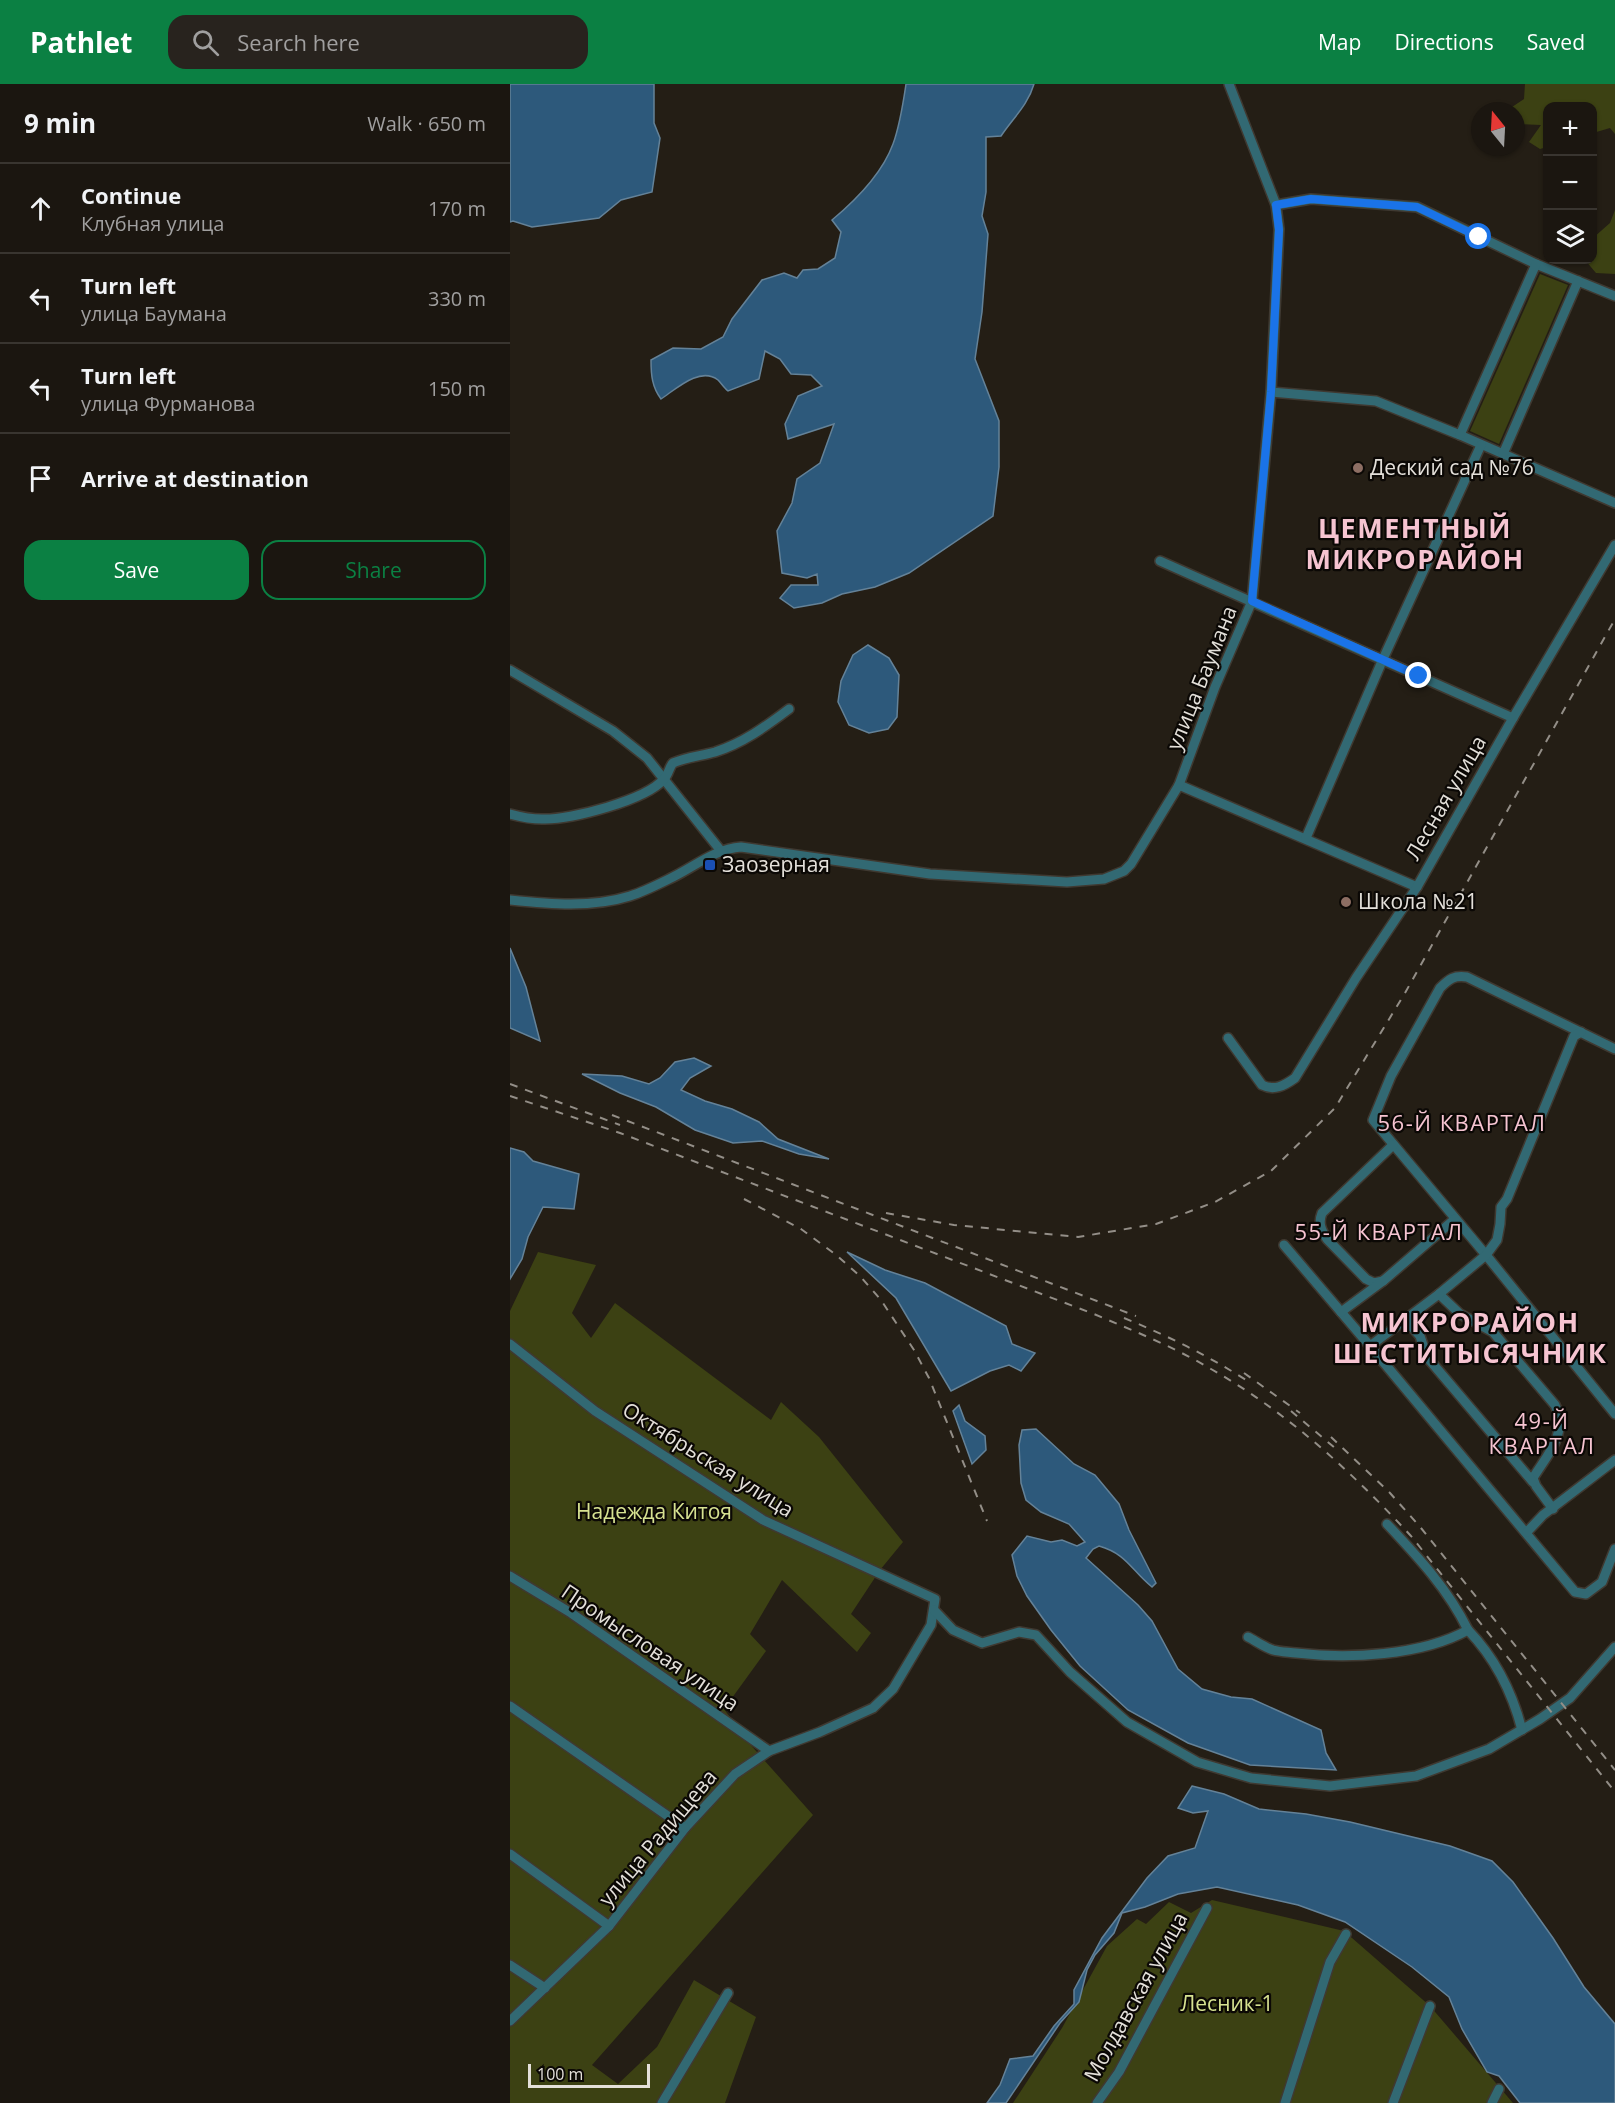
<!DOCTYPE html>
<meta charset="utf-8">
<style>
body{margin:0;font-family:"Open Sans",sans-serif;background:#28231e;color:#f1f3f6}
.controls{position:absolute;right:18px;top:18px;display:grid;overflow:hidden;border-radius:12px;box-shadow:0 2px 4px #0004}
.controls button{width:54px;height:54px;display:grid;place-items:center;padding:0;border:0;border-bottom:2px solid #393530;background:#1b1610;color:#f1f3f6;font:30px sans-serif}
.compass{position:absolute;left:961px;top:18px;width:54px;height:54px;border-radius:50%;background:#1b1610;box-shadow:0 2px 4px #0004;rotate:342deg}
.scale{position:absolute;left:18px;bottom:15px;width:122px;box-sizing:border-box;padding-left:6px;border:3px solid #e4e0da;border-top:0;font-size:16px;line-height:21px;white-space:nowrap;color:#e4e0da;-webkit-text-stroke:4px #0b0805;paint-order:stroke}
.stop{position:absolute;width:18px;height:18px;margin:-14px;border:4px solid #1a73e8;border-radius:50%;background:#fff}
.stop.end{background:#1a73e8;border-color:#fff;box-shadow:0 2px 6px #0008}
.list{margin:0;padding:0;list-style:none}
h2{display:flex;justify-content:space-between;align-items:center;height:78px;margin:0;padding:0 24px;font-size:26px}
h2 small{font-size:20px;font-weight:400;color:#a09f9f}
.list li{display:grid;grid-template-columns:39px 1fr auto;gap:18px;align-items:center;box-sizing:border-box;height:90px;padding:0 24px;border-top:2px solid #393530}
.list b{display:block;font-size:22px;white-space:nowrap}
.list p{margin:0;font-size:20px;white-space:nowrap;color:#a09f9f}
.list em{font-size:20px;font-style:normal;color:#a09f9f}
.actions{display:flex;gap:12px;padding:18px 24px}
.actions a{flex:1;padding:14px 0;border:2px solid #0b8043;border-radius:18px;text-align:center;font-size:21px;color:#0b8043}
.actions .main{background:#0b8043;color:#fff}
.icon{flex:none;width:33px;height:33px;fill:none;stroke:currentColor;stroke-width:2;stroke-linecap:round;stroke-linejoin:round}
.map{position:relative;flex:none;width:1105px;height:2019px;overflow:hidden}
header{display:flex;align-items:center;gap:36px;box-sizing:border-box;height:84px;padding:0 30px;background:#0b8043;color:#fff}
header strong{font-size:28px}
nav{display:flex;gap:33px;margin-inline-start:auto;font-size:21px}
.search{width:420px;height:54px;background:#28231e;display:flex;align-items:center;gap:15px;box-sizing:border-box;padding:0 21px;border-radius:18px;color:#a09f9f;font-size:22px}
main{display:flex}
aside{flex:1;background:#1b1610}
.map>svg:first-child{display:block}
</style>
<header>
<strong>Pathlet</strong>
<div class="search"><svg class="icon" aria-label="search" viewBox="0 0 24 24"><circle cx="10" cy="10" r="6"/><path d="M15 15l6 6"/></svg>Search here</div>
<nav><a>Map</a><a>Directions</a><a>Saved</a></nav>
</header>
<main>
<aside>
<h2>9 min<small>Walk · 650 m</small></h2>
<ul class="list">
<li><svg class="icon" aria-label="ahead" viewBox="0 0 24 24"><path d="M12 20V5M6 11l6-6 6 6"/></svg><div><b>Continue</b><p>Клубная улица</p></div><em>170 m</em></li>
<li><svg class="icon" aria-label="left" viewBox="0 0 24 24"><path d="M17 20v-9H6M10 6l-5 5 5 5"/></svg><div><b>Turn left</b><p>улица Баумана</p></div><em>330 m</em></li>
<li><svg class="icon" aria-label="left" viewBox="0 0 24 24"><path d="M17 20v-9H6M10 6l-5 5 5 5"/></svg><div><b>Turn left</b><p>улица Фурманова</p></div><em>150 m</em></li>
<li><svg class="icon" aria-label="arrive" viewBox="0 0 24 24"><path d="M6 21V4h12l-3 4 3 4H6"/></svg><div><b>Arrive at destination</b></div></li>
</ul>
<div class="actions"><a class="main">Save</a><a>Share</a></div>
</aside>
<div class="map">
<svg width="1105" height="2019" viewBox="0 0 1105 2019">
<rect width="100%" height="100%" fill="#241e15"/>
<g fill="#3c4113">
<polygon points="1015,0 1105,0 1105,50 1100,44 1083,49 1082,22 1038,22 1037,63 1030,65 1019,58 1031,41 1006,40 1006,27 983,27 999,25 1014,15"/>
<polygon points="1105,126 1105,190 1086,189 1075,176 1082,176 1083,154 1100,139"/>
<polygon points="1030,190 1058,201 989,360 960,347"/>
<polygon points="28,1168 86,1181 62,1229 81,1254 105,1219 261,1336 271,1318 309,1353 393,1458 370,1486 341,1530 361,1549 347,1568 272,1496 240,1550 256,1567 214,1625 239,1659 303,1731 82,1981 108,2000 147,1963 184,1896 246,1933 215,2019 0,2019 0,1227"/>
<polygon points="702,1816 834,1847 920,1922 1003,2019 503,2019 552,1944 597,1862 627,1835 636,1840 659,1818 681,1829"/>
</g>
<g fill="#2d597b" stroke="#648298" stroke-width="1.5">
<polygon points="0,0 144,0 144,39 150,54 142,108 111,116 89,134 22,143 3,137 0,138"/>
<path d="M396,0h128c-6,21 -21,34 -33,52l-15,1v55l-4,24 6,18 -6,78 -7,47 24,62v46l-6,49 -84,57 -34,14 -33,7 -20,9 -28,5 -14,-10 11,-13h27l-1,-11 -10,4 -25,-5 -5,-42 15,-28 5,-24 23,-16 14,-39 -46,15 -3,-15 13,-28 24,-10 -11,-11 -20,-1 -11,-15 -15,-8 -6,28 -31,12c-4,-3 -7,-8 -10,-11 -18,-14 -42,9 -57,19 -9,-12 -10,-24 -10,-39l22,-12 28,1 22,-12 9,-18 30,-39 22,-7 13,5 6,-8 15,-1 17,-11 6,-26 -9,-12c24,-20 50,-46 61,-76 7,-19 10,-40 13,-60z"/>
<polygon points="358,561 379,574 389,591 387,633 378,645 359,649 339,641 328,618 331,597 343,571"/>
<polygon points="0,864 16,903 30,957 0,944"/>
<polygon points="184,974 201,982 180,994 171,1006 195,1017 222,1025 249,1038 268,1055 319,1075 289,1070 252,1057 223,1059 185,1046 146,1023 110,1009 72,990 112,992 139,1000 150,994 165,978"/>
<polygon points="0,1064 14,1068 23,1077 69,1090 64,1125 33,1123 18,1153 12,1175 0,1195"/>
<polygon points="337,1168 375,1186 415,1199 496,1242 502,1260 525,1269 511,1287 499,1281 480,1287 441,1307 386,1214"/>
<polygon points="449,1321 455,1337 475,1352 476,1366 462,1380 443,1327"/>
<path d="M526,1345l38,35 21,11 24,29 10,26 27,53 -4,4c-21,-17 -25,-33 -53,-41l-6,3 -7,9 52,47 14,16 26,48 24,20 29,8 21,2 69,31 5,23 10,17 -86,-5 -62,-22 -60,-33 -48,-44 -29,-36 -24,-34 -10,-20 -5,-21 15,-19 24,6 11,-2 15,6 8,-4 -16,-18 -28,-12 -15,-12 -5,-17 -2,-38 3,-15z"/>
<polygon points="682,1702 714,1710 749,1725 796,1730 840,1738 940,1762 982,1777 1003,1798 1043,1854 1074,1903 1105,1940 1105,2019 1010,2019 989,1992 977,1988 952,1945 939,1913 902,1883 835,1838 788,1821 707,1803 668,1810 635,1823 612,1829 604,1849 585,1871 577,1886 569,1918 550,1939 496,2019 477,2019 490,2001 500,1975 523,1972 544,1942 564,1920 564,1906 592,1854 637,1794 658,1772 685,1764 698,1727 683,1729 668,1724"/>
</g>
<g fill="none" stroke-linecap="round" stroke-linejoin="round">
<g stroke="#3f3931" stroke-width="12">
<g id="minor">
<polyline points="766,121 801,115 907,123 1026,180 1105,212"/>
<polyline points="761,308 866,317 950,351 1105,419"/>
<polyline points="950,351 1026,180"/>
<polyline points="993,370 1068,197"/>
<polyline points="650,477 1003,634"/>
<polyline points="0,586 103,647 137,674 211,767"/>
<polyline points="669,701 907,803"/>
<path d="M0,730c11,3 21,5 32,5 29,1 104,-19 122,-40 5,-5 5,-12 9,-16 14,-6 28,-7 42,-11 28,-9 50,-25 74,-43"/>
<polyline points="796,754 873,575 971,361"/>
<path d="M0,816c39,4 82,8 120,-4 13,-4 27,-11 39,-17 24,-11 45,-30 72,-32l189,27 137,8 37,-3 20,-8 7,-7 48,-79 36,-98 37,-86 19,-209 8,-163 -3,-24 -47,-121"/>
<path d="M718,954l34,47c12,6 22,1 33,-7l61,-100 61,-91 96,-169 102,-173"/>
<path d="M1105,965l-148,-72c-13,-2 -18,2 -27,11l-49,88 -18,44 113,135 129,159"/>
<polyline points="774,1161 860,1262 1065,1508 1076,1510 1092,1498 1105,1465"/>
<path d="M873,1197l-9,2 -8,-4 -39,-40c-6,-9 -9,-16 -5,-26l71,-68"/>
<path d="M929,1210l21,20 33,18 62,73c14,28 -8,50 -22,73l3,8 17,23"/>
<polyline points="831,1228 873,1197 945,1135"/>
<polyline points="895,1235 910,1252 917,1273 1023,1398"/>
<polyline points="0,1260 85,1327 253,1436 425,1515 421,1541 383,1605 363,1624 310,1648 259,1667 225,1690 175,1744 99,1842 0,1937"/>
<polyline points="860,1262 929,1210 976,1171 987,1156 990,1140 991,1123 997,1115 1064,952 1071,948"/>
<path d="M877,1440c31,33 61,65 81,106"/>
<polyline points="1017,1448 1033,1431 1105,1376"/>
<polyline points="0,1492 61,1529 259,1667"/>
<polyline points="424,1526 443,1546 472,1559 509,1548 526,1551 560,1588 617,1638 687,1678 741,1694 820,1702 906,1692 979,1665 1030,1635 1060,1614 1105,1563"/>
<path d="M738,1553c8,4 16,10 25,13 7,2 15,2 23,3 52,6 125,3 172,-23 28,29 44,61 54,100"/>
<polyline points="0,1622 175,1744"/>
<polyline points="0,1770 99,1842"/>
<polyline points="0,1881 35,1904"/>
<polyline points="152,2019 218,1909"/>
<polyline points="587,2019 609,1988 697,1824"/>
<polyline points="775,2019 820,1878 836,1850"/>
<polyline points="883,2019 920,1922"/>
<polyline points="982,2019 989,2005"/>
</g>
</g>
<use href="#minor" stroke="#326973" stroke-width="9"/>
<g stroke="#938e87" stroke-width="2" stroke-dasharray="8 8" stroke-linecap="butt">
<polyline points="0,1000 110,1041"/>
<path d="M0,1012l110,37 474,181c40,17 80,33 117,55 76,43 141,103 200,167l204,256"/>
<polyline points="102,1031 626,1232"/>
<polyline points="234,1115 291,1145 325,1170 350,1192 371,1216 404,1266 419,1294 477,1437"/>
<polyline points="376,1129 444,1141 568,1153 646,1140 705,1118 761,1087 825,1024 895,909 1105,535"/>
<path d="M614,1234c44,18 85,38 125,64"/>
<polyline points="734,1289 790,1329"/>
<polyline points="781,1327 825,1364"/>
<polyline points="821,1353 880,1409 911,1444 1105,1686"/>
</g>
</g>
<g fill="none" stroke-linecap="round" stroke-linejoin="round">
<polyline stroke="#1a73e8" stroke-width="8" points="909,592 742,517 761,308 769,146 766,121 801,115 907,123 969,153"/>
</g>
<g fill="#8d6e63" stroke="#0b0805" stroke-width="2">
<circle cx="848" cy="384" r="6"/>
<circle cx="836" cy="818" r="6"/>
</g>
<rect fill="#1a4fb4" stroke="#0b0805" stroke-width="2" x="194" y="775" width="12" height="12" rx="3"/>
<g text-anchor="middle" stroke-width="4.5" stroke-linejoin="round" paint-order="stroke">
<g font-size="21" fill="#e4e0da" stroke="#0b0805" text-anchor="start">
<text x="860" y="391">Деский сад №76</text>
<text x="212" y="788">Заозерная</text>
<text x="848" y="825">Школа №21</text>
</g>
<g font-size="21" fill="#e4e0da" stroke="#0b0805">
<text transform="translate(692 594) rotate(-68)" y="7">улица Баумана</text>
<text transform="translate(936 714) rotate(-60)" y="7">Лесная улица</text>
<text transform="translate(198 1376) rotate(32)" y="7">Октябрьская улица</text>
<text transform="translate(140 1564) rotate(34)" y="7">Промысловая улица</text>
<text transform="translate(148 1754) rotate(-50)" y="7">улица Радищева</text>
<text transform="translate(626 1913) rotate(-61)" y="7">Молдавская улица</text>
</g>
<g font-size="21" fill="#d7e291" stroke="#0b0805">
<text x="144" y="1435">Надежда Китоя</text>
<text x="717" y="1927">Лесник-1</text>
</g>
<g font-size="22" letter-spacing="1.5" fill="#f6c4d1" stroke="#0b0805">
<text x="952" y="1047">56-Й КВАРТАЛ</text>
<text x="869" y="1156">55-Й КВАРТАЛ</text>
<text x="1032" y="1345">49-Й<tspan x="1032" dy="25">КВАРТАЛ</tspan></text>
</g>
<g font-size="27" font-weight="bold" letter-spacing="1.5" fill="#f6c4d1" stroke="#0b0805">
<text x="905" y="454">ЦЕМЕНТНЫЙ<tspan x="905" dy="31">МИКРОРАЙОН</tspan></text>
<text x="960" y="1248">МИКРОРАЙОН<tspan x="960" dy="31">ШЕСТИТЫСЯЧНИК</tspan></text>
</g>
</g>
</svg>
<div class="controls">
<button>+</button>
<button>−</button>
<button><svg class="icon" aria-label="layers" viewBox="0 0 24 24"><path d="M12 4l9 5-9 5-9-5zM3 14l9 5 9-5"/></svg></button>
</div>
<svg class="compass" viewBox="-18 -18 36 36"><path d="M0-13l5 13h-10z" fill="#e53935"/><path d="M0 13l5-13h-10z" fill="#a09f9f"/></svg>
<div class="scale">100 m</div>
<div class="stop" style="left:969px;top:153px"></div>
<div class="stop end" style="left:909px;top:592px"></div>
</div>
</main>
